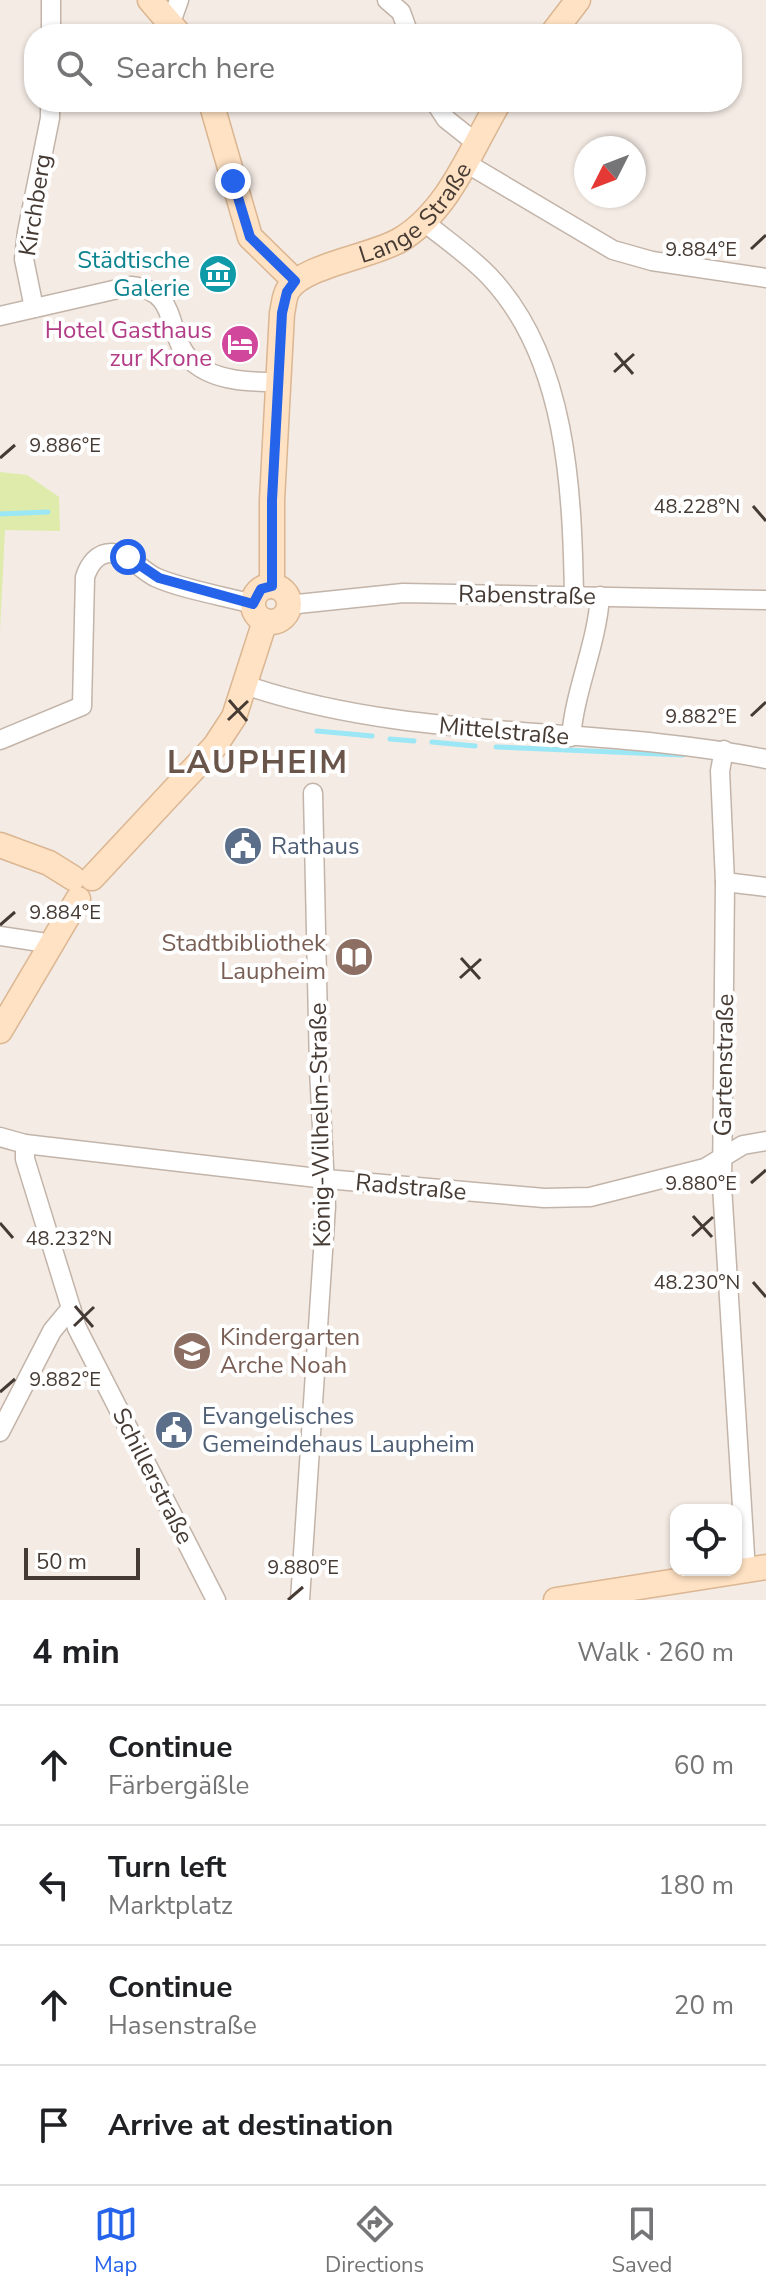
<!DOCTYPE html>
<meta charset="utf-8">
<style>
body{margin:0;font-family:"Nunito Sans",sans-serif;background:#f2f2f2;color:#202124}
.controls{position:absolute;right:24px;bottom:24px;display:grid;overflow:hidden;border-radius:16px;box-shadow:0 2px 6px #0004}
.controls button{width:72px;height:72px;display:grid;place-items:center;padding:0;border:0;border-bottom:2px solid #e0e0e0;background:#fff;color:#202124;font:40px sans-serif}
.compass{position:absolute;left:574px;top:136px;width:72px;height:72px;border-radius:50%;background:#fff;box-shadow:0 2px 6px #0004;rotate:228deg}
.scale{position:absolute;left:24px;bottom:20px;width:116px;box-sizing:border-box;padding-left:8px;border:4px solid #463b34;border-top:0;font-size:22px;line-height:28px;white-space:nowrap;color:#463b34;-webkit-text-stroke:6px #fff;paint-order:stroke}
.stop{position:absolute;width:24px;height:24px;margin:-18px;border:6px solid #2563eb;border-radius:50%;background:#fff}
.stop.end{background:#2563eb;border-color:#fff;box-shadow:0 2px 8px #0008}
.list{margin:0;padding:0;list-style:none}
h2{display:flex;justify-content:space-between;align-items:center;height:104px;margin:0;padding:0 32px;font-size:34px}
h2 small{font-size:26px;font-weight:400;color:#757577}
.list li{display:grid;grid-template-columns:52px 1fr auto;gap:24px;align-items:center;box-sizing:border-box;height:120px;padding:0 32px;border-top:2px solid #e0e0e0}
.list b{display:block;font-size:30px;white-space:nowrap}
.list p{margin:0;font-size:26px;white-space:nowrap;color:#757577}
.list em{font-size:26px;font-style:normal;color:#757577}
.icon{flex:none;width:44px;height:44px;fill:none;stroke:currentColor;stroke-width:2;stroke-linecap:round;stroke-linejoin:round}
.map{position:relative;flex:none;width:766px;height:1600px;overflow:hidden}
.search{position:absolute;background:#fff;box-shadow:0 2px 6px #0004;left:24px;right:24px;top:24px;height:88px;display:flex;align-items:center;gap:20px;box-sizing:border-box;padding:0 28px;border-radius:32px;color:#757577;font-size:30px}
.sheet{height:584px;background:#fff}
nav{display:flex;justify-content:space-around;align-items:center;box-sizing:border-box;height:112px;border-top:2px solid #e0e0e0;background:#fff;font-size:22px;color:#757577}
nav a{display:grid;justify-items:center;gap:4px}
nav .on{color:#2563eb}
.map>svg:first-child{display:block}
</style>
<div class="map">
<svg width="766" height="1600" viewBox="0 0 766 1600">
<rect width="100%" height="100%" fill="#f4ebe4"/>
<polygon fill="#deebaa" points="0,472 27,475 59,497 60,531 5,530 0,630"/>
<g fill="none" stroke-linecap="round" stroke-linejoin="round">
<g stroke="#9be7f6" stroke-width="5">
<polyline points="0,514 48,512"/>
<polyline points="317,731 372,736"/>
<polyline points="390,739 414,741"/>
<polyline points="432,742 475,746"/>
<polyline points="496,747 683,755"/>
</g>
<g stroke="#c3b4a9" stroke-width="21">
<g id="street">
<polyline points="387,0 401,12 409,34"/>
<polyline points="168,19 174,14 179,0"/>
<polyline points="51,34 51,0"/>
<polyline points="435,102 446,119 475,142"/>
<polyline points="466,163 613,250 652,261 766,278"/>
<path d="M423,221c22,18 47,35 66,55 78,82 83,213 85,319"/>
<polyline points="34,308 24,259 27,232 50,118 50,102"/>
<path d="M0,316l131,-30c52,5 32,51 63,77 23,19 58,19 85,19"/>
<polyline points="288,605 403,593 766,600"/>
<path d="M245,685c170,58 348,39 521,74"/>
<path d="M571,737c4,-48 26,-93 29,-141"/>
<path d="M0,740l82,-34 3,-129c4,-12 12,-24 26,-24 20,1 28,16 44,24 26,12 69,19 98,27"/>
<polyline points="724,750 720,771 725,882 722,1186 746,1571"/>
<polyline points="725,882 766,887"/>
<polyline points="0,936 40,942 50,947"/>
<polyline points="0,1137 25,1144 326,1179 544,1198 590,1197 705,1168 743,1145 766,1141"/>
<polyline points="71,1308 77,1328 216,1600"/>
<polyline points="0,1432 52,1331 71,1308 25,1159 25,1144"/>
<polyline points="300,1600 326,1206 319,1069 313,793"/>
</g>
</g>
<g stroke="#dbb692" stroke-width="27">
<g id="secondary">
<polyline points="150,0 179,34"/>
<polyline points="552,34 578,0"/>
<polyline points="211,102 250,237 295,281"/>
<path id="s1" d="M272,586v-86l10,-187c2,-8 2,-17 6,-23 16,-25 83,-33 112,-50 49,-29 71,-91 99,-138"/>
<circle cx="271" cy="604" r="18"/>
<polyline points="0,845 49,863 73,878"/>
<polyline points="92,878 215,746 234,717 265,621"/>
<polyline points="0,1031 78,899"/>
<polyline points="556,1600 766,1567"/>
</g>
</g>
<use href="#street" stroke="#fff" stroke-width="18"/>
<use href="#secondary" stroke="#ffe2c3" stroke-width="24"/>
</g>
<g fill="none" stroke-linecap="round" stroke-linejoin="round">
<polyline stroke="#2563eb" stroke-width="10" points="128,557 159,578 253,604 261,589 272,586 272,500 282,313 287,292 295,281 250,237 233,181"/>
</g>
<path fill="none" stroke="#463b34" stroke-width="3" d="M751,249l15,-14M615,353l18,21M614,372l20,-18M0,458l15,-13M753,506l13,15M229,700l18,21M751,716l15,-14M228,720l20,-19M0,925l15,-13M461,958l19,21M460,978l21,-19M751,1183l15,-13M693,1216l19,21M0,1223l13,15M692,1236l21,-19M753,1282l13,15M75,1306l18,21M74,1326l20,-19M0,1392l15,-13M288,1600l15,-13"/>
<defs>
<g id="museum-disc" transform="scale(2)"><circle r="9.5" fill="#0f9aa8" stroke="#fff"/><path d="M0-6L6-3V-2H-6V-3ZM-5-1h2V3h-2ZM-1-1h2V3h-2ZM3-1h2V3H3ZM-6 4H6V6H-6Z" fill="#fff"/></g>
<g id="hotel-disc" transform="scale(2)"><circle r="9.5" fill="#d1479c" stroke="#fff"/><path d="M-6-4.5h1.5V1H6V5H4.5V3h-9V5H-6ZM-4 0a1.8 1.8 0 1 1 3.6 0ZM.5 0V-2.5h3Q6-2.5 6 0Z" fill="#fff"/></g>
<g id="civic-disc" transform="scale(2)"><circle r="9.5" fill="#5c6f8a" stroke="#fff"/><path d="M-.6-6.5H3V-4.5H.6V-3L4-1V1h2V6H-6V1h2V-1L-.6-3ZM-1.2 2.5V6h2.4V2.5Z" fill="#fff"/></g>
<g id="library-disc" transform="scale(2)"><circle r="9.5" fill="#8d6e63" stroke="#fff"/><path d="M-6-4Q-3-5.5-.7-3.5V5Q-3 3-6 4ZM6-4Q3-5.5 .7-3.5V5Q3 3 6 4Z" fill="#fff"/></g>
<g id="school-disc" transform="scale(2)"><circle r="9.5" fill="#8d6e63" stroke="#fff"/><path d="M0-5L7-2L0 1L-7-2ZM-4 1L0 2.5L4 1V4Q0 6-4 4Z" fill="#fff"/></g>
</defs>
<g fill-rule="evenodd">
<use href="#museum-disc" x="218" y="274"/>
<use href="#hotel-disc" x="240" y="344"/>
<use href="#civic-disc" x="243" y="846"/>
<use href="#library-disc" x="354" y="957"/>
<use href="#school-disc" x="192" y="1351"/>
<use href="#civic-disc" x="174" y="1430"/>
</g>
<g text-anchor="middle" stroke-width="8" stroke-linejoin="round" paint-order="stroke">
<g font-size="24" fill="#463b34" stroke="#fff">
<text transform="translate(35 205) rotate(-81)" y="8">Kirchberg</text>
<text dy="8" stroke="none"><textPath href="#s1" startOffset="450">Lange Straße</textPath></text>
<text transform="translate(527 595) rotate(1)" y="8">Rabenstraße</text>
<text transform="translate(504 731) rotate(5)" y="8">Mittelstraße</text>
<text transform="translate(724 1065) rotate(-89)" y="8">Gartenstraße</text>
<text transform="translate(320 1125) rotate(-91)" y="8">König-Wilhelm-Straße</text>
<text transform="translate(411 1187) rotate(5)" y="8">Radstraße</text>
<text transform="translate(153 1476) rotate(63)" y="8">Schillerstraße</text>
</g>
<g font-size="24" fill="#0d838f" stroke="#fff" text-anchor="end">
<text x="190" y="268">Städtische<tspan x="190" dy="28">Galerie</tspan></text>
</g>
<g font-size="24" fill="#b23c85" stroke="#fff" text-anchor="end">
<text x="212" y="338">Hotel Gasthaus<tspan x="212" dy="28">zur Krone</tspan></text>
</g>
<g font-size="24" fill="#4e5e75" stroke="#fff" text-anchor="start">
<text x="271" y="854">Rathaus</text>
<text x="202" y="1424">Evangelisches<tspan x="202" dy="28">Gemeindehaus Laupheim</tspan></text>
</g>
<g font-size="24" fill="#785e54" stroke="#fff" text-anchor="end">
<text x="326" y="951">Stadtbibliothek<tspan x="326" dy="28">Laupheim</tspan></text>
<text x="220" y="1345" text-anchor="start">Kindergarten<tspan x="220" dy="28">Arche Noah</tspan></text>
</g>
<g font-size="32" font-weight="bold" letter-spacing="2" fill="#6a554a" stroke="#fff">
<text x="258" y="773">LAUPHEIM</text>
</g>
</g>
<g font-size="20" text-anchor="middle" fill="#463b34" stroke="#fff" stroke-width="8" stroke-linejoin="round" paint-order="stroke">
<text x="701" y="256">9.884°E</text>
<text x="65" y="452">9.886°E</text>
<text x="697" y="513">48.228°N</text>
<text x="701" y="723">9.882°E</text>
<text x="65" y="919">9.884°E</text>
<text x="701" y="1190">9.880°E</text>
<text x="69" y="1245">48.232°N</text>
<text x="697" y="1289">48.230°N</text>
<text x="65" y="1386">9.882°E</text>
<text x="303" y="1574">9.880°E</text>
</g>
</svg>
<div class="controls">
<button><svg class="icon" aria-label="locate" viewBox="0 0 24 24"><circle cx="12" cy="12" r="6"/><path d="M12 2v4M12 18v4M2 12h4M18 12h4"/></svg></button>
</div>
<svg class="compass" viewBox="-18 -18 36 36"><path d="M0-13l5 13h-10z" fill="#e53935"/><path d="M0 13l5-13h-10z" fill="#757577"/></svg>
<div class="scale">50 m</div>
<div class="stop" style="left:128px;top:557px"></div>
<div class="stop end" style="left:233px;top:181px"></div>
<div class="search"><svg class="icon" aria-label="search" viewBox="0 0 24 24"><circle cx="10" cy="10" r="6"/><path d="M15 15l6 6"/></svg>Search here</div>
</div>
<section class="sheet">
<h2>4 min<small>Walk · 260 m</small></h2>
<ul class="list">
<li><svg class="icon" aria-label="ahead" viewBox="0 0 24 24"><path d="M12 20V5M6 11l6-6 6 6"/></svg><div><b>Continue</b><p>Färbergäßle</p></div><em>60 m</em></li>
<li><svg class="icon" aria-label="left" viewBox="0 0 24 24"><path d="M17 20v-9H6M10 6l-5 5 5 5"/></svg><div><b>Turn left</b><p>Marktplatz</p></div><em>180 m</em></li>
<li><svg class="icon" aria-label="ahead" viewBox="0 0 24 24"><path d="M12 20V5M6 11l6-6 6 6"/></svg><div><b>Continue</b><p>Hasenstraße</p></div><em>20 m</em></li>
<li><svg class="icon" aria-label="arrive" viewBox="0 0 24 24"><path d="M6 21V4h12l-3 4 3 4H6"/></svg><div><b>Arrive at destination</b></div></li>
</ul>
</section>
<nav>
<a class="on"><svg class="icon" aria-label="map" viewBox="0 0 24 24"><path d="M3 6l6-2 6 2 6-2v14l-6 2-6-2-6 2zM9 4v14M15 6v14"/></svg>Map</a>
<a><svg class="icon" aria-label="directions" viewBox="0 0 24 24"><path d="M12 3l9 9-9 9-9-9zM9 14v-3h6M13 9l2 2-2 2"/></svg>Directions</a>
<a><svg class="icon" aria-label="saved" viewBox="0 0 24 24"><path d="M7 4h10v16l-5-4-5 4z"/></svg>Saved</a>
</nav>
